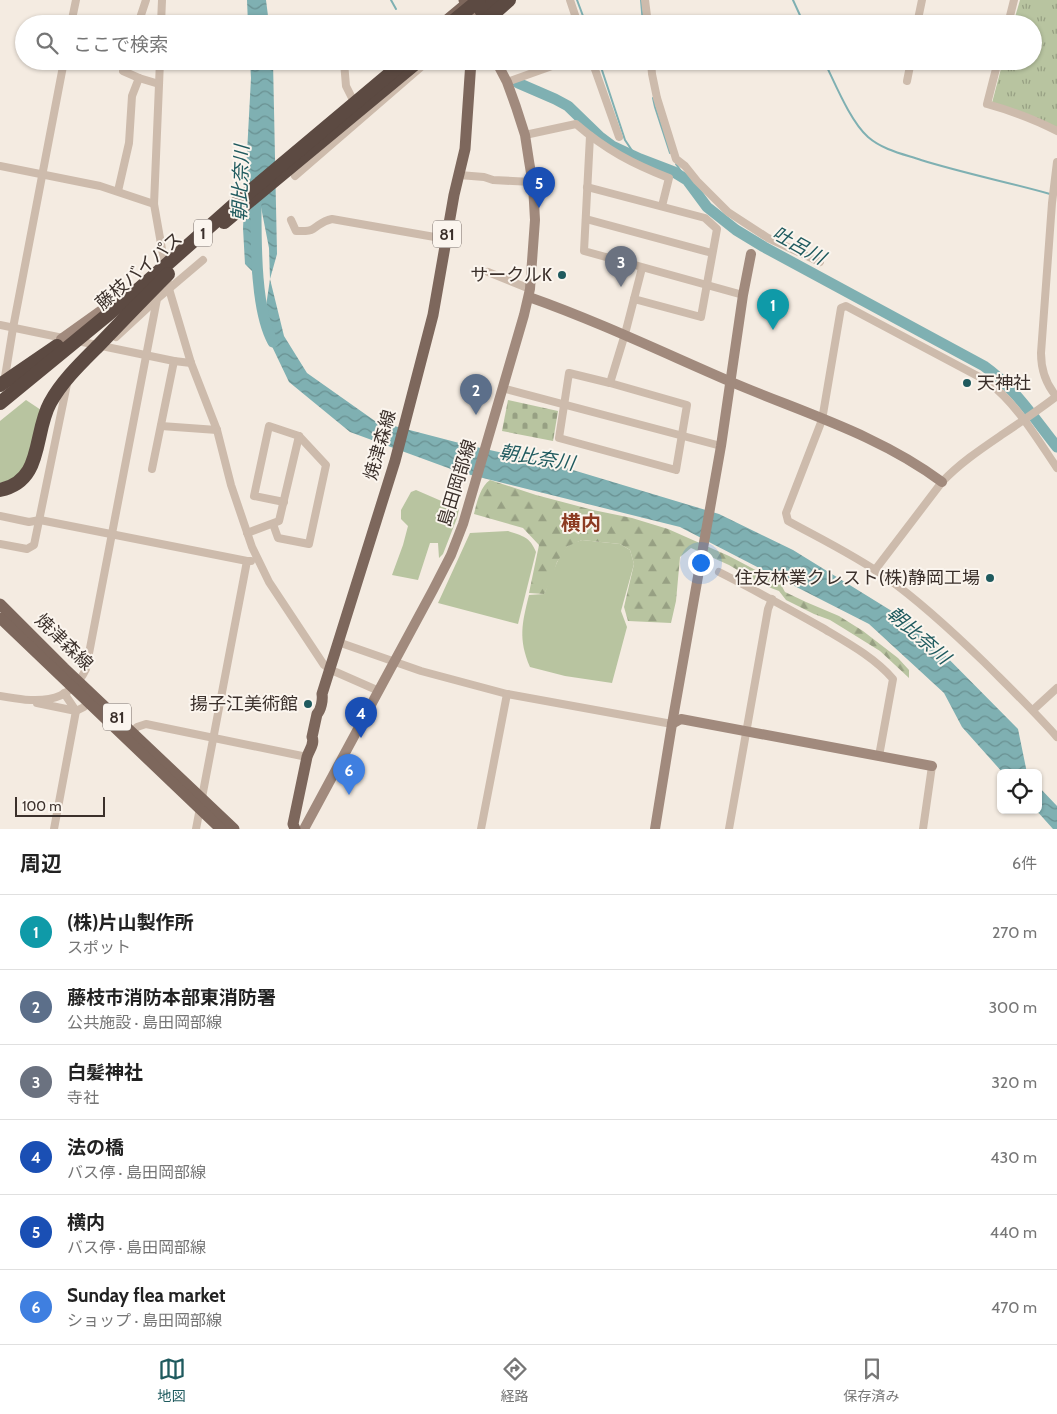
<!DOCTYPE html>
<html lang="ja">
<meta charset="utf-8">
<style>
body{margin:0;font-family:Cabin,"Noto Sans JP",sans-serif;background:#f2f2f2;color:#222}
.controls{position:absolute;right:15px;bottom:15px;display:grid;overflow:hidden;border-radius:8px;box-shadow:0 1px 4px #0004}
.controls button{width:45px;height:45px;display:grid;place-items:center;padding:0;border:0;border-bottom:1px solid #e0e0e0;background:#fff;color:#222;font:25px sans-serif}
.scale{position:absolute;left:15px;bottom:12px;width:90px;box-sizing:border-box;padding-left:5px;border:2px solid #3b302b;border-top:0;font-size:14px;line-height:18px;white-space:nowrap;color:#3b302b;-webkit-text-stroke:4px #fbf5ee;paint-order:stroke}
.you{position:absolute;left:700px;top:562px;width:18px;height:18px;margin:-12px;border:4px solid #fff;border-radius:50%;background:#1a73e8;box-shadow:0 0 0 8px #1a73e833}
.badge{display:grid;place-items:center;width:32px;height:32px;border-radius:50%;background:#1f5a5e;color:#fff;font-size:16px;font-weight:700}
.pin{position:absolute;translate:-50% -41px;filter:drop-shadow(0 1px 2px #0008)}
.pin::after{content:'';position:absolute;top:26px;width:18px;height:15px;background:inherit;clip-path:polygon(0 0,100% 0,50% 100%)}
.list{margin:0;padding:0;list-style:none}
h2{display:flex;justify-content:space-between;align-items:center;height:65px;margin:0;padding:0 20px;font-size:21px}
h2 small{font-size:16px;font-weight:400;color:#767676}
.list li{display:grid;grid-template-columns:32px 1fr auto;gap:15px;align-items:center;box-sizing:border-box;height:75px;padding:0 20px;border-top:1px solid #e0e0e0}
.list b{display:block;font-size:19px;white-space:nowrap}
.list p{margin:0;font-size:16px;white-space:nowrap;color:#767676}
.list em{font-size:16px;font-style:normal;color:#767676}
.icon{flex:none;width:28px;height:28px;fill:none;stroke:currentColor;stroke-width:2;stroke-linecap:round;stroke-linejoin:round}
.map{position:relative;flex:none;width:1057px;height:829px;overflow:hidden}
.search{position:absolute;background:#fff;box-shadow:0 1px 4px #0004;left:15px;right:15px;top:15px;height:55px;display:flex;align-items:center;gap:12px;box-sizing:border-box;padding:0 18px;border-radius:28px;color:#767676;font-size:19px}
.sheet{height:515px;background:#fff}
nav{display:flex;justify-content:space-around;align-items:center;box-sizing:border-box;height:70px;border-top:1px solid #e0e0e0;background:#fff;font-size:14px;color:#767676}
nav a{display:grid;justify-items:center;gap:2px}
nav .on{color:#1f5a5e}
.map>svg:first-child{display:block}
</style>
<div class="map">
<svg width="1057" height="829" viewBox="0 0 1057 829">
<defs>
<pattern id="forest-firs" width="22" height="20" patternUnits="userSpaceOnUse" patternTransform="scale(1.25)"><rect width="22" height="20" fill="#b8c4a0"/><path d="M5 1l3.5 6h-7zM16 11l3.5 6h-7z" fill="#97a083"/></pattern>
<pattern id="cemetery-stones" width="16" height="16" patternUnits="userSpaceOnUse" patternTransform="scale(1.25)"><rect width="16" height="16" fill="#b8c4a0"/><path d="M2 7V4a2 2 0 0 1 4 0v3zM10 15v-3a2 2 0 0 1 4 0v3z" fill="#97a083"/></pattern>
<pattern id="park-tufts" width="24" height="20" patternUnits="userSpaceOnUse" patternTransform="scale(1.25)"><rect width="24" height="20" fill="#b8c4a0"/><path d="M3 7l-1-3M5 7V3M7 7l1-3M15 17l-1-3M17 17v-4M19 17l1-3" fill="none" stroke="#97a083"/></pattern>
<pattern id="water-waves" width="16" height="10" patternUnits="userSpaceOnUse" patternTransform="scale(1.25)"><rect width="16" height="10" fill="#7fb0b2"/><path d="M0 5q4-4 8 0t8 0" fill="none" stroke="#699091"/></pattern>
</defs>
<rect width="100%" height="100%" fill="#f4ebe1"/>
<g fill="#b8c4a0">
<polygon points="26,400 41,410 25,470 13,479 0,483 0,421"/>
<polygon points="416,490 446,503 456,505 459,509 457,518 443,554 439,558 438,543 430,543 418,580 392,575 403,545 408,526 401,519 401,510 411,492"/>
<path d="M508,531c15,5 22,6 28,21l-18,72 -80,-21 32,-70z"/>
<path d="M582,540l38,4 10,6 4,14 -13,47 6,16 -15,56 -47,-7 -35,-9c-12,-28 -8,-44 -1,-72l15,-1c7,-14 12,-36 23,-47 3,-4 10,-5 15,-7z"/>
</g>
<path fill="url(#forest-firs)" d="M490,480l46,15 57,15 39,8 36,11 61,27 51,27 5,9 21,10 33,14 24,15 35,27 11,12v8l-29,-27 -37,-23 -13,-8 -16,-6 -28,-14 -7,-9 -16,-6 -34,-20 -38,-17 -11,9 -4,44 -5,22 -43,-2 -4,-14 10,-43 -4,-14 -10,-6 -38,-4 -14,6 -11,16 -6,19 -7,13 -15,-1 10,-48 -16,-17 -49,-14c3,-12 6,-27 16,-34z"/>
<polygon fill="url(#cemetery-stones)" points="508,400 558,411 553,441 502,431"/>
<polygon fill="url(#park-tufts)" points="1020,0 1057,0 1057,132 992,103 1003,61 1033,61 1033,24 1013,24"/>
<g fill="url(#water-waves)">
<polygon points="247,0 266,0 269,24 248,24"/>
<polygon points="250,61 273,61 277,254 270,279 284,336 307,373 375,421 467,445 553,464 719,514 793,550 916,626 1018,729 1027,773 1003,773 962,727 944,693 869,624 767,572 680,527 459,472 350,432 289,382 268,338 266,306 270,279 269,248 261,207 252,224 258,271 259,301 252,271 245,264 243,228 251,78"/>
<polygon points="1038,786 1057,806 1057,829 1053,829 1036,810 1038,810"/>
</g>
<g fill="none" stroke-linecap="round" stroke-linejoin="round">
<g stroke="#7fb0b2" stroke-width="2">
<polyline points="391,0 396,9"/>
<polyline points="577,0 586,24"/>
<polyline points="641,0 643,24"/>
<polyline points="793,0 804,24"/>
<polyline points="599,61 625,140 633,152 640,159"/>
<path d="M824,61c11,22 26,60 44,76 15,13 35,17 53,23 42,13 86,22 129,34"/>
<polyline points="653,98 655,107 670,153"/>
<polyline points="676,164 687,180"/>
</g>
<g stroke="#7fb0b2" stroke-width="11">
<path d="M518,83l37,16 13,7 32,31 12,9 28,13 34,13 13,8 20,27 29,23 28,17 220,119c31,22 50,52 73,81"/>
<path d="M256,203c0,37 -1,107 17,139"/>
</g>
<g stroke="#cdbbac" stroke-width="8">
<polyline points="570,0 578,24"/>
<polyline points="645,0 648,24"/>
<polyline points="71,24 76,0"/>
<polyline points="138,24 146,0"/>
<polyline points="161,24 162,0"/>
<polyline points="917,24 922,0"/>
<polyline points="1008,24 1014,0"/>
<polyline points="160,61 154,204 169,289 191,363 217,430 231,485 252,547 269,582 324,665 329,669 379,691"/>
<polyline points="592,61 619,137"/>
<polyline points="651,61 652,74 657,98 676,159 685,166 697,181 728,212 768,238 820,262"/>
<path d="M998,61l-11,43c25,7 47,15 70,27"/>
<polyline points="344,62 346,86 352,98"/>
<polyline points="315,65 350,61"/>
<polyline points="139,78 159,84"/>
<polyline points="907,81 911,61"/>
<polyline points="507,82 566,61"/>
<path d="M525,135l51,-11c30,26 57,40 93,54l-7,28"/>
<polyline points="590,136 584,251 743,295"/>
<polyline points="0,166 100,186 154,204"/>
<polyline points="459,175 484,177 493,180 532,182"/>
<polyline points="295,176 428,61"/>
<polyline points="587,187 705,218 717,229 701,317 634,299"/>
<polyline points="118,191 129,143 132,96 139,78 123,71 126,61"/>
<polyline points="586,219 712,253"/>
<path d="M291,220l5,11c6,0 12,1 17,-2 8,-5 9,-8 19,-10l114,20"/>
<polyline points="488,272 530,289"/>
<polyline points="0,325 174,361 191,363"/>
<polyline points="116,337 157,299"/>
<polygon points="569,373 610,383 687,405 676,470 559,438"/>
<polyline points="4,383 13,328 64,61"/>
<polyline points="610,383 625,334 642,268"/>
<polyline points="502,388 721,446"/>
<path d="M1056,396c-10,-12 -15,-27 -15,-43l11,-150 5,-41"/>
<polyline points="161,426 217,430"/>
<path d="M1057,468c-21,-31 -40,-64 -70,-87l-141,-75 -5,2 -19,112 -36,93 2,8c33,18 68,35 99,57 35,25 67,55 98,85 24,24 49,48 72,74"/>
<polyline points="152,469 174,361"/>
<polyline points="0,516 29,522 40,520 247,561 251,561"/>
<polyline points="273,524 278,538 309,544 326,465 299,436 269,426 254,496 284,502"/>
<polyline points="247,533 279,521 299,436"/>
<polyline points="0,544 27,549 34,545 67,384"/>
<path d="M875,570l67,-88c18,-19 39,-33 61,-48 18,-12 37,-25 54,-38"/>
<path d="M719,572c34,17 68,36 102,55 25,15 53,30 72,52l-14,77"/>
<polyline points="338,642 421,671 507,694 672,724"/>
<path d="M0,696c34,6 68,11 86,-27l71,-370 46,-39"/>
<polyline points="37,703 76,711 84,707 88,702"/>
<polyline points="1033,710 1057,688"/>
<polyline points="132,732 137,727 146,724 307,757"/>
<polyline points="54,829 76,711 64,693"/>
<polyline points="196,829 247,561"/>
<polyline points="481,829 507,694"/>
<polyline points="729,829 768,609 772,599"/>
<polyline points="923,829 932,766"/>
</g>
<g stroke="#a18a7d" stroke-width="10">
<polyline points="466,4 477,24"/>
<path d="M529,297c68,24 133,55 200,84 72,31 149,53 213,101"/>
<polyline points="61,339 124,294"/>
<polyline points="672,724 681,719 932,766"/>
<polyline points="304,829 433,590 451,555 463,524 524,315 530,289 535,220 533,185 529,161 525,135 516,107 507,82 496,61"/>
<polyline points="655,829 672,724 721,446 743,295 751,254"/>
</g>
<g stroke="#7d675c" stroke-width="11">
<polyline points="442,24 466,4 464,0"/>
<polyline points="0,604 64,668 234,829"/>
<polyline points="0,618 221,829"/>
<path d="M295,829l-2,-5 14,-67c2,-7 8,-13 5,-20l5,-23c4,-4 6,-14 5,-20l73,-233 38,-146 21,-120 11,-46 6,-88"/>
</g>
<g stroke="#5c4a42" stroke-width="14">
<polyline points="481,10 493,0"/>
<polyline points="482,24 509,0"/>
<polyline points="224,222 418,61"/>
</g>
<g stroke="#5c4a42" stroke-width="14">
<polyline points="450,24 479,0"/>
<polyline points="0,385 57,346"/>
<polyline points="0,403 139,289 235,204 405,61"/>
<path d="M0,490c44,-9 33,-56 50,-87 12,-22 31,-40 49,-58 23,-24 46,-48 69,-71"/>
</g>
</g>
<g fill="#1f5a5e" stroke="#fbf5ee" stroke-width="2">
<circle cx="562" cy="275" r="5"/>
<circle cx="967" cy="383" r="5"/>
<circle cx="990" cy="578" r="5"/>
<circle cx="308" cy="704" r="5"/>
</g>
<g text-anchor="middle" stroke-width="4" stroke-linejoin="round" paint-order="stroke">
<g fill="#fbf5ee" stroke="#756b66" stroke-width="1">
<rect x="194" y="219.5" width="18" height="27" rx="4"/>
<rect x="433" y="220.5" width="28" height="27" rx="4"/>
<rect x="103" y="703.5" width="28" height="27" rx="4"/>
</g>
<g font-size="16" font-weight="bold" fill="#3b302b">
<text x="203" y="239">1</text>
<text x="447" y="240">81</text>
<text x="117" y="723">81</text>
</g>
<g font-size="18" fill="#3b302b" stroke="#fbf5ee">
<text transform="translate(139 271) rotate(-41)" y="6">藤枝バイパス</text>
<text transform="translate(380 445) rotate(-74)" y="6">焼津森線</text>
<text transform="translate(457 483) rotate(-73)" y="6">島田岡部線</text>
<text transform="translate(64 642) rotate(44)" y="6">焼津森線</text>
</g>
<g font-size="18" fill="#3b302b" stroke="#fbf5ee" text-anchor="end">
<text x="552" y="281">サークルK</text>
<text x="977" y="389" text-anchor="start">天神社</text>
<text x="980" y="584">住友林業クレスト(株)静岡工場</text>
<text x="298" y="710">揚子江美術館</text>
</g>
<g font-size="19" font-style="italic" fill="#1f5a5e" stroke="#fbf5ee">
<text transform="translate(240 183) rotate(-88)" y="7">朝比奈川</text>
<text transform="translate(799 245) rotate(29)" y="7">吐呂川</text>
<text transform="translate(537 457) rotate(9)" y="7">朝比奈川</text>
<text transform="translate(919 635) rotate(41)" y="7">朝比奈川</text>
</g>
<g font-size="20" font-weight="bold" fill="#8c3b22" stroke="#fbf5ee">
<text x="581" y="530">横内</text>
</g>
</g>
</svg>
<div class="controls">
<button><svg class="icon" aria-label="locate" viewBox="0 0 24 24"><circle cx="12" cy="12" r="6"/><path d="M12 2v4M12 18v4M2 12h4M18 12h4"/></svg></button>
</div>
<div class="scale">100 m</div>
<div class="you"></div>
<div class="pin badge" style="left:773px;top:330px;background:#0f9aa8">1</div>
<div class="pin badge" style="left:476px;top:415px;background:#5c6f8a">2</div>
<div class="pin badge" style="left:621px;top:287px;background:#6b7280">3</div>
<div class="pin badge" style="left:361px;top:738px;background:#1a4fb4">4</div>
<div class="pin badge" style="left:539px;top:208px;background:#1a4fb4">5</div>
<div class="pin badge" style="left:349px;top:795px;background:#3f7fe0">6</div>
<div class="search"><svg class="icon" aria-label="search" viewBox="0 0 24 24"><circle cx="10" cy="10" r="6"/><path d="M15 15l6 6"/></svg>ここで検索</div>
</div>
<section class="sheet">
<h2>周辺<small>6件</small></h2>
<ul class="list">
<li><span class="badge" style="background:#0f9aa8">1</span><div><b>(株)片山製作所</b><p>スポット</p></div><em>270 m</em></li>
<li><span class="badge" style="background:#5c6f8a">2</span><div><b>藤枝市消防本部東消防署</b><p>公共施設 · 島田岡部線</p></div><em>300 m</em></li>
<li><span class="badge" style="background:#6b7280">3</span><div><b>白髪神社</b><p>寺社</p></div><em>320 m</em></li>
<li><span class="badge" style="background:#1a4fb4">4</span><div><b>法の橋</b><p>バス停 · 島田岡部線</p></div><em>430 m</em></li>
<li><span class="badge" style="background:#1a4fb4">5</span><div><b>横内</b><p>バス停 · 島田岡部線</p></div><em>440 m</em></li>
<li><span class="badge" style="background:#3f7fe0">6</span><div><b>Sunday flea market</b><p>ショップ · 島田岡部線</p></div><em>470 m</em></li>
</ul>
</section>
<nav>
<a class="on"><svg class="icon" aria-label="map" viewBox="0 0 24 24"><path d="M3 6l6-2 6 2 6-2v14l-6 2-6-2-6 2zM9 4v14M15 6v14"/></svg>地図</a>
<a><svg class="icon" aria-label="directions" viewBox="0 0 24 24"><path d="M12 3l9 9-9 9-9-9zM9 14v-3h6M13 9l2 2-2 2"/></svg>経路</a>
<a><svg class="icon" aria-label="saved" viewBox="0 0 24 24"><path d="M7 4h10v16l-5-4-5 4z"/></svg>保存済み</a>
</nav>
